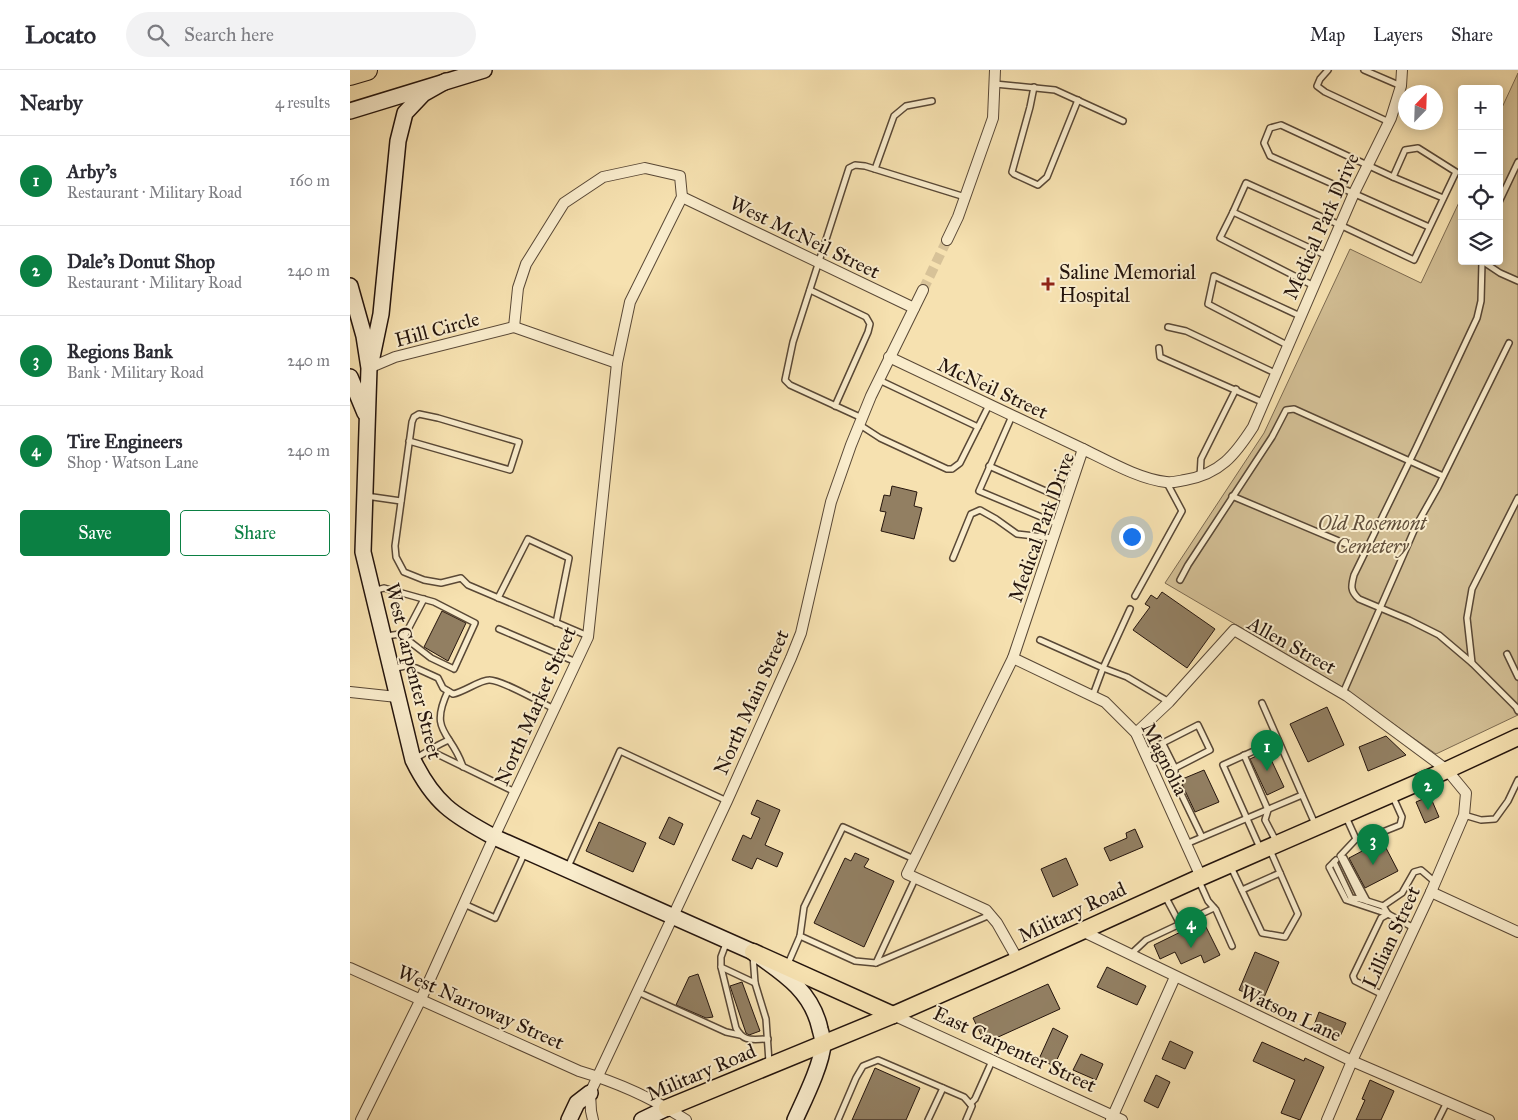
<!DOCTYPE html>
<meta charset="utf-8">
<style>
body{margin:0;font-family:"IM FELL Great Primer",serif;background:#f2f2f3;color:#2b2b33}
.controls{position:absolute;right:15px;top:15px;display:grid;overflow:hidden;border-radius:5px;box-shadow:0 2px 12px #0003}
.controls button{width:45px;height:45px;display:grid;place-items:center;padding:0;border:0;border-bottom:1px solid #e1e1e2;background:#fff;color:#2b2b33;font:25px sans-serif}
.compass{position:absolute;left:1048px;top:15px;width:45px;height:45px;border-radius:50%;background:#fff;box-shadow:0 2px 12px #0003;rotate:23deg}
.you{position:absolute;left:781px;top:466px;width:18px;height:18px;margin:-12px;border:4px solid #fff;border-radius:50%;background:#1a73e8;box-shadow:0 0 0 8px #1a73e833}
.badge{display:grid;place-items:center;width:32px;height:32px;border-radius:50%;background:#0b8043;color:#fff;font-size:16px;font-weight:700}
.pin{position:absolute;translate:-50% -41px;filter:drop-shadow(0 1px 2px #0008)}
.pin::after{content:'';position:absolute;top:26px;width:18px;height:15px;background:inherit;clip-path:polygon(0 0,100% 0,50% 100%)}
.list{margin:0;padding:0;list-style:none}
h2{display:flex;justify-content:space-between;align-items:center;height:65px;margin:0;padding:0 20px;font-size:21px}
h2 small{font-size:16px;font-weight:400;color:#7c7c81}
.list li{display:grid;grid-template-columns:32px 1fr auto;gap:15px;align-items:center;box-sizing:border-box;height:90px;padding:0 20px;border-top:1px solid #e1e1e2}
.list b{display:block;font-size:19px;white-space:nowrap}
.list p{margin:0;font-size:16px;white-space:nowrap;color:#7c7c81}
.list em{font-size:16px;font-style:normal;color:#7c7c81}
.actions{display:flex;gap:10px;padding:15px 20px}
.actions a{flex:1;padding:11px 0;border:1px solid #0b8043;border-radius:5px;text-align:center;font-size:18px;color:#0b8043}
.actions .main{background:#0b8043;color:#fff}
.icon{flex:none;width:28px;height:28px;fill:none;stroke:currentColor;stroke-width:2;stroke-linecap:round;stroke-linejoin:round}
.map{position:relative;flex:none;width:1168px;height:1050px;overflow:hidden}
header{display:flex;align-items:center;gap:30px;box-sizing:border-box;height:70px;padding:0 25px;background:#fff;border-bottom:1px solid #e1e1e2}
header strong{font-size:24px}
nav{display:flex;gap:28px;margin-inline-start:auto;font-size:18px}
.search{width:350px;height:45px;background:#f2f2f3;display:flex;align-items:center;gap:12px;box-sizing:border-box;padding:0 18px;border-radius:28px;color:#7c7c81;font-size:19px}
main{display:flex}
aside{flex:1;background:#fff}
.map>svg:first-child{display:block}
</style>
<header>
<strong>Locato</strong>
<div class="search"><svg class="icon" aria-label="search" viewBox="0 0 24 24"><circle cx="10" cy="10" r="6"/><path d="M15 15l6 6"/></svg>Search here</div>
<nav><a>Map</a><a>Layers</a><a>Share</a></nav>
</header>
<main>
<aside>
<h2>Nearby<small>4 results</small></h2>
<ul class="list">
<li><span class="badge">1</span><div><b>Arby's</b><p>Restaurant · Military Road</p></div><em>160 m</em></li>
<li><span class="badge">2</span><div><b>Dale's Donut Shop</b><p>Restaurant · Military Road</p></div><em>240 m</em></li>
<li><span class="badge">3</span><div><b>Regions Bank</b><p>Bank · Military Road</p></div><em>240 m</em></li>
<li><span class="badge">4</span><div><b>Tire Engineers</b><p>Shop · Watson Lane</p></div><em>240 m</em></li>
</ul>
<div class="actions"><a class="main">Save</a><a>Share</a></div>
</aside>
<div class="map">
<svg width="1168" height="1050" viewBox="0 0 1168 1050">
<rect width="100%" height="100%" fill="#f6e1b0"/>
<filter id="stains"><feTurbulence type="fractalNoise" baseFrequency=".004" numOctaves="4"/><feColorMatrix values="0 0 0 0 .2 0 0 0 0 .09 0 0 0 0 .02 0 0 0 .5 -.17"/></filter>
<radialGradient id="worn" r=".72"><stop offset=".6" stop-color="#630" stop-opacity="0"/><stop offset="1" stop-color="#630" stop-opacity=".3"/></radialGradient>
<polygon fill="#d2be94" stroke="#7c6a50" points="1168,3 1168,645 1086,684 987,614 815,513 914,363 1000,179 1071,213 1112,126 1112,191 1149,191 1149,44"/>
<g fill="#927f62" stroke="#25150d">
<polygon points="542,416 567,422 564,436 572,438 564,469 531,461 536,442 530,441 534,425 540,426"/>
<polygon points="812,522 865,559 837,598 783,560 800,537 795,534 801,525 807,529"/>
<polygon points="92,541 116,553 98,591 74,577"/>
<polygon points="977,637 994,675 958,692 940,654"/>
<polygon points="1036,666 1056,685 1018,701 1009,677"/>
<polygon points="917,681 934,717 917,725 900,689"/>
<polygon points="854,700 869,732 845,742 830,710"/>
<polygon points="1080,726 1089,747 1075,753 1066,732"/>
<polygon points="407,730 430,740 415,775 433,783 427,797 407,788 402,799 382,790 393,765 401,769 410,748 401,744"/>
<polygon points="319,747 333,754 324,775 309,768"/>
<polygon points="249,752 296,773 283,802 236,781"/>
<polygon points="785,759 793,777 760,791 754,778 777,768 776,763"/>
<polygon points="1036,778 1048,801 1015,818 999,788 1016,779 1019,787"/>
<polygon points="505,783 519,789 514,797 544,811 514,877 464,853 495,788 501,791"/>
<polygon points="716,788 728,815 703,827 691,799"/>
<polygon points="853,851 870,885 854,893 851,885 831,894 825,882 810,889 804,875"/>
<polygon points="905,882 929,892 913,930 889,920"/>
<polygon points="757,897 796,916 787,935 747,917"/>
<polygon points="348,904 363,947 356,948 326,935 339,907"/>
<polygon points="392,912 410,961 399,965 396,963 380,916"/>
<polygon points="698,914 710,939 635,973 623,948"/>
<polygon points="969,942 996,953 989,969 963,958"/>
<polygon points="703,958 718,966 704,996 689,989"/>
<polygon points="820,971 843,982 835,999 812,989"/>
<polygon points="912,972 954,991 955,988 974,997 950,1050 931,1043 945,1010 903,991"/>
<polygon points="731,984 753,994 746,1010 723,1000"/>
<polygon points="525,998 570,1018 556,1050 502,1050"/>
<polygon points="806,1005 820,1012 808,1038 794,1031"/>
<polygon points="1020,1010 1044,1021 1031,1050 1006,1050 1015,1030 1012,1029"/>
</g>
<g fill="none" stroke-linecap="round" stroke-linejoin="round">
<polyline stroke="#d7c298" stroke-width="10" stroke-dasharray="10 5" stroke-linecap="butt" points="573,220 597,170"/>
<g stroke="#594836" stroke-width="8">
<g id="lane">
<polyline points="978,0 970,9 967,16 975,22 1039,52"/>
<polyline points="1014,0 1051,16"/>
<polyline points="645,14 705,20 773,51"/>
<polyline points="684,17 680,37 662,102 664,104 688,115 697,107 728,30"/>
<polyline points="525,99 544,46 556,36 582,31"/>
<polyline points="1043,107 1093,128"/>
<polyline points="1149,132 1168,92"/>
<polyline points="883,142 896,113 990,155 1064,190 1106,102 1068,78 1055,80 1043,107 931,55 920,58 914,73 920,86 1079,157"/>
<polyline points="1132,191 1150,203 1168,211"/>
<polyline points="964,216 870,168 883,142 977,186"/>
<polyline points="460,220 516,247 520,254 518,262 485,336"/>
<polyline points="818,257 836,261 925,303"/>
<polyline points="937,275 858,234 864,206 950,246"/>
<polyline points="809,278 810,287 912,332"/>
<polyline points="529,310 628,357"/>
<polyline points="662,346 629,421 708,454"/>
<polyline points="512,348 440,315 435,310 443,272 499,98 505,95 515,96 615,127"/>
<polyline points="510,355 530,368 597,399 602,399 610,393 639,335"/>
<polyline points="59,371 160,400 169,372 88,348 69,344 64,347 62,352 45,476 46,487 54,502 74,510 91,513 111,508 118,515 238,566"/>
<polyline points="639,396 716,430"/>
<polyline points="850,407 851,389 886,319"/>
<polyline points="16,426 51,431"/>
<polyline points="882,426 1015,482"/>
<polyline points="1168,428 1122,519 1117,548 1122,593 1166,637 1168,641"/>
<polyline points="603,488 621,444 630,440 646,449 667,464 703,468"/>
<polyline points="830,510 838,495 922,367 936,340 944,339 1093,406"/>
<polyline points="23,521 34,518 84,532 125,553 104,599 81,588 50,564 36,566"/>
<polyline points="785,526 832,441 817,413"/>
<polyline points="148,528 178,469 219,488 206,553"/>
<polyline points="780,539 753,598 777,607 819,632"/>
<polyline points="149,559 226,592"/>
<polyline points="54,567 74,529"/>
<polyline points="690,570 753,598 743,625"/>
<polyline points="1157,584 1168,607"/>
<path d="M1122,593l-33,-28 -30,-15 -50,-21c-9,-8 -8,-13 -5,-24l62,-127 61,-130 4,-17 1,-39"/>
<path d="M42,599l13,-3 11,2 22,10 5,10 10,6c11,-2 27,-14 36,-14 11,-1 53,23 65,29"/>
<path d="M98,621c-20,42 4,41 15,76"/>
<polyline points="993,623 1066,456 1088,417 1159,273"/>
<polyline points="912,633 965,754"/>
<polyline points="813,674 825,698 825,711 852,767"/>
<polyline points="78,682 85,683 165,722"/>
<polyline points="795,682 848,655 860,680 825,698"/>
<polyline points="894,685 918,740 915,750 926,771"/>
<path d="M64,689c12,-6 22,-14 35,-19"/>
<polyline points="1114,745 1131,750 1145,749 1158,731 1168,710"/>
<polyline points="996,747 1006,769"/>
<polyline points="836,774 952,725"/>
<polyline points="910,778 873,695 928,670"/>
<polyline points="994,788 1017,831"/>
<polyline points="564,789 493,757 454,837 450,866 505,891 526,893 565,809"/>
<polyline points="986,790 984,792 1001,828 1011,829"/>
<polyline points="984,792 979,797 996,830 1038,844"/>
<polyline points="881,797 912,863 935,867 948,844 920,780"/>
<polyline points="217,799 270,681 377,731"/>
<polyline points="849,811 858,831 866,840 882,876"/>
<polyline points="892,820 930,803"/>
<polyline points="815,826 830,854"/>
<polyline points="114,834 145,848 175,782"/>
<polyline points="1033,836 1011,829 990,786 1006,769 1020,767 1050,755 1052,747 1043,727"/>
<polyline points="1064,858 1038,844 1033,836 1052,823 1064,802 1071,800 1085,812"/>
<polyline points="377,871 371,887 371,897 405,913"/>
<polyline points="781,884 796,870 864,838"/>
<polyline points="403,885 405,913 416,949 419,992"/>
<polyline points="526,893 640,845"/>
<polyline points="437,896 450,866"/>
<path d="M371,897l15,61c8,15 17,11 32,11"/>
<polyline points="288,922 376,962 390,965"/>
<polyline points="1033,925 1005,911 1003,906 1031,848 1038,844"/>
<polyline points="620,1034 625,1029 642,991"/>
<polyline points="488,1050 506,1008 513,996 528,990 614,1027 622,1036 616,1050"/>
<polyline points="578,1050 593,1018"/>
<polyline points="1088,1050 1097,1032"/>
</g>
</g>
<g stroke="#594836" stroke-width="12">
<g id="street">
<polyline points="332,127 564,238"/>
<polyline points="597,170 608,147 643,48 645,0"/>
<polyline points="164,257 267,293"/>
<polyline points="539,287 733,379"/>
<polyline points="19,298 45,287 164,257"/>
<polyline points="663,588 755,632 786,663 851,807"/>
<polyline points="0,622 47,627"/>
<polyline points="786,663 819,632 884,560 997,626 1097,700 1116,723 1114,745 1081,822 1002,991 977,1050"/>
<polyline points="1081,822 1168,862"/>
<polyline points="732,861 1002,991 1139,1050"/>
<path d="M668,890l-21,-37 -11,-13 -79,-36 106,-216 70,-209c25,12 56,30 83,33 6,1 13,-1 19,-2 35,-6 50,-25 68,-53l101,-234 37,-75 10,-32 1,-16"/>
<path d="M0,898l229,103c37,11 75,28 107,49"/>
<polyline points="543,945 772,1050"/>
<polyline points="11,1050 71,929 144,767 238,567 267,293 280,232 332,127 330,106 295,98 253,107 214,133 176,194 168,218 164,257"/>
<polyline points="243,1050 241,1041 240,1023 377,731 441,588 451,563 481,432 501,375 521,326 573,220"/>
<polyline points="761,1050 825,907"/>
</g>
</g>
<g stroke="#25150d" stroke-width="18">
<g id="secondary">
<polyline points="0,41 134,0"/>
<path d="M0,216l14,50 5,32 -6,184 50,208c21,43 40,55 81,77l259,115c30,21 59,39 67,77 1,4 3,10 3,15 -1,20 -19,56 -28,76"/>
<polyline points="21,292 31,244 48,71 55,43 73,24 96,11"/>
<polyline points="0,307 15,343"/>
<polyline points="219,1050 227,1033 240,1023"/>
<polyline points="292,1050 317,1038"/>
</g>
</g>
<g stroke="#25150d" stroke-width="19">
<g id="primary">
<polyline points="403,882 543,945"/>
<polyline points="317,1038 543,945 668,890 851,807 1097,700 1168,667"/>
</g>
</g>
<g stroke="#25150d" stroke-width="22">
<polyline id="highway" points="0,5 17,0"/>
</g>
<use href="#lane" stroke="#f9eccc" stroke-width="5"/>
<use href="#street" stroke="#f9eccc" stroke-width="10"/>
<use href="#secondary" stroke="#f9eccc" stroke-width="15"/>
<use href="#primary" stroke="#f6e1b0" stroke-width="16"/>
<use href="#highway" stroke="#f6e1b0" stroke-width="20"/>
</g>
<path fill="#8f2418" stroke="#f9eccc" stroke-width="2" d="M695.5 206.5h5v5h5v5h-5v5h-5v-5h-5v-5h5z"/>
<g text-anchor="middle" stroke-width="4" stroke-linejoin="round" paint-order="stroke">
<g font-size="20" fill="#25150d" stroke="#f9eccc">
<text transform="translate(971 156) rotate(-66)" y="7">Medical Park Drive</text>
<text transform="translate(455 167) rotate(26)" y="7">West McNeil Street</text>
<text transform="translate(87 259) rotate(-15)" y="7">Hill Circle</text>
<text transform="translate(643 318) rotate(25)" y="7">McNeil Street</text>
<text transform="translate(691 457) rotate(-70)" y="7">Medical Park Drive</text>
<text transform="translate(942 575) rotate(29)" y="7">Allen Street</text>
<text transform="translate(64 601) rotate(76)" y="7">West Carpenter Street</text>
<text transform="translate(401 632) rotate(-66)" y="7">North Main Street</text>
<text transform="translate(185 636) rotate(-66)" y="7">North Market Street</text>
<text transform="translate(815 689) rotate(63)" y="7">Magnolia</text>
<text transform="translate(722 842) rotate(-25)" y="7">Military Road</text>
<text transform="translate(1041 867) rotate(-65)" y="7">Lillian Street</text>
<text transform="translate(131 937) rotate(24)" y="7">West Narroway Street</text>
<text transform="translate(941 943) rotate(25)" y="7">Watson Lane</text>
<text transform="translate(665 979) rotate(25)" y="7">East Carpenter Street</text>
<text transform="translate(351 1002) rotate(-23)" y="7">Military Road</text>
</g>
<g font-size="20" fill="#25150d" stroke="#f9eccc" text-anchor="start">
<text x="709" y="209">Saline Memorial<tspan x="709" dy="23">Hospital</tspan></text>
</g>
<g font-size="20" font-style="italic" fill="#62503c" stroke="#f9eccc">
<text x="1022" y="460">Old Rosemont<tspan x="1022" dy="23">Cemetery</tspan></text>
</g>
</g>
<rect width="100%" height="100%" filter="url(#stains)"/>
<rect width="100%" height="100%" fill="url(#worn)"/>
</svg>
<div class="controls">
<button>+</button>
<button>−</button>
<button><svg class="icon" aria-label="locate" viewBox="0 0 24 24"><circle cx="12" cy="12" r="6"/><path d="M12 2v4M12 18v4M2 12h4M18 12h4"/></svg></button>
<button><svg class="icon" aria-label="layers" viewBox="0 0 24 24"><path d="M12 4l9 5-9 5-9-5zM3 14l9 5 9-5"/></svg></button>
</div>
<svg class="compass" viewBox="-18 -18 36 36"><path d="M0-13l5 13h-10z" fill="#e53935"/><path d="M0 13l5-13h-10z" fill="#7c7c81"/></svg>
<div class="you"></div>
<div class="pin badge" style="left:917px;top:701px">1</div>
<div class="pin badge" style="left:1078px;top:740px">2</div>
<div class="pin badge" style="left:1023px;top:795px">3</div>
<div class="pin badge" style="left:841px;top:878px">4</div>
</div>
</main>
